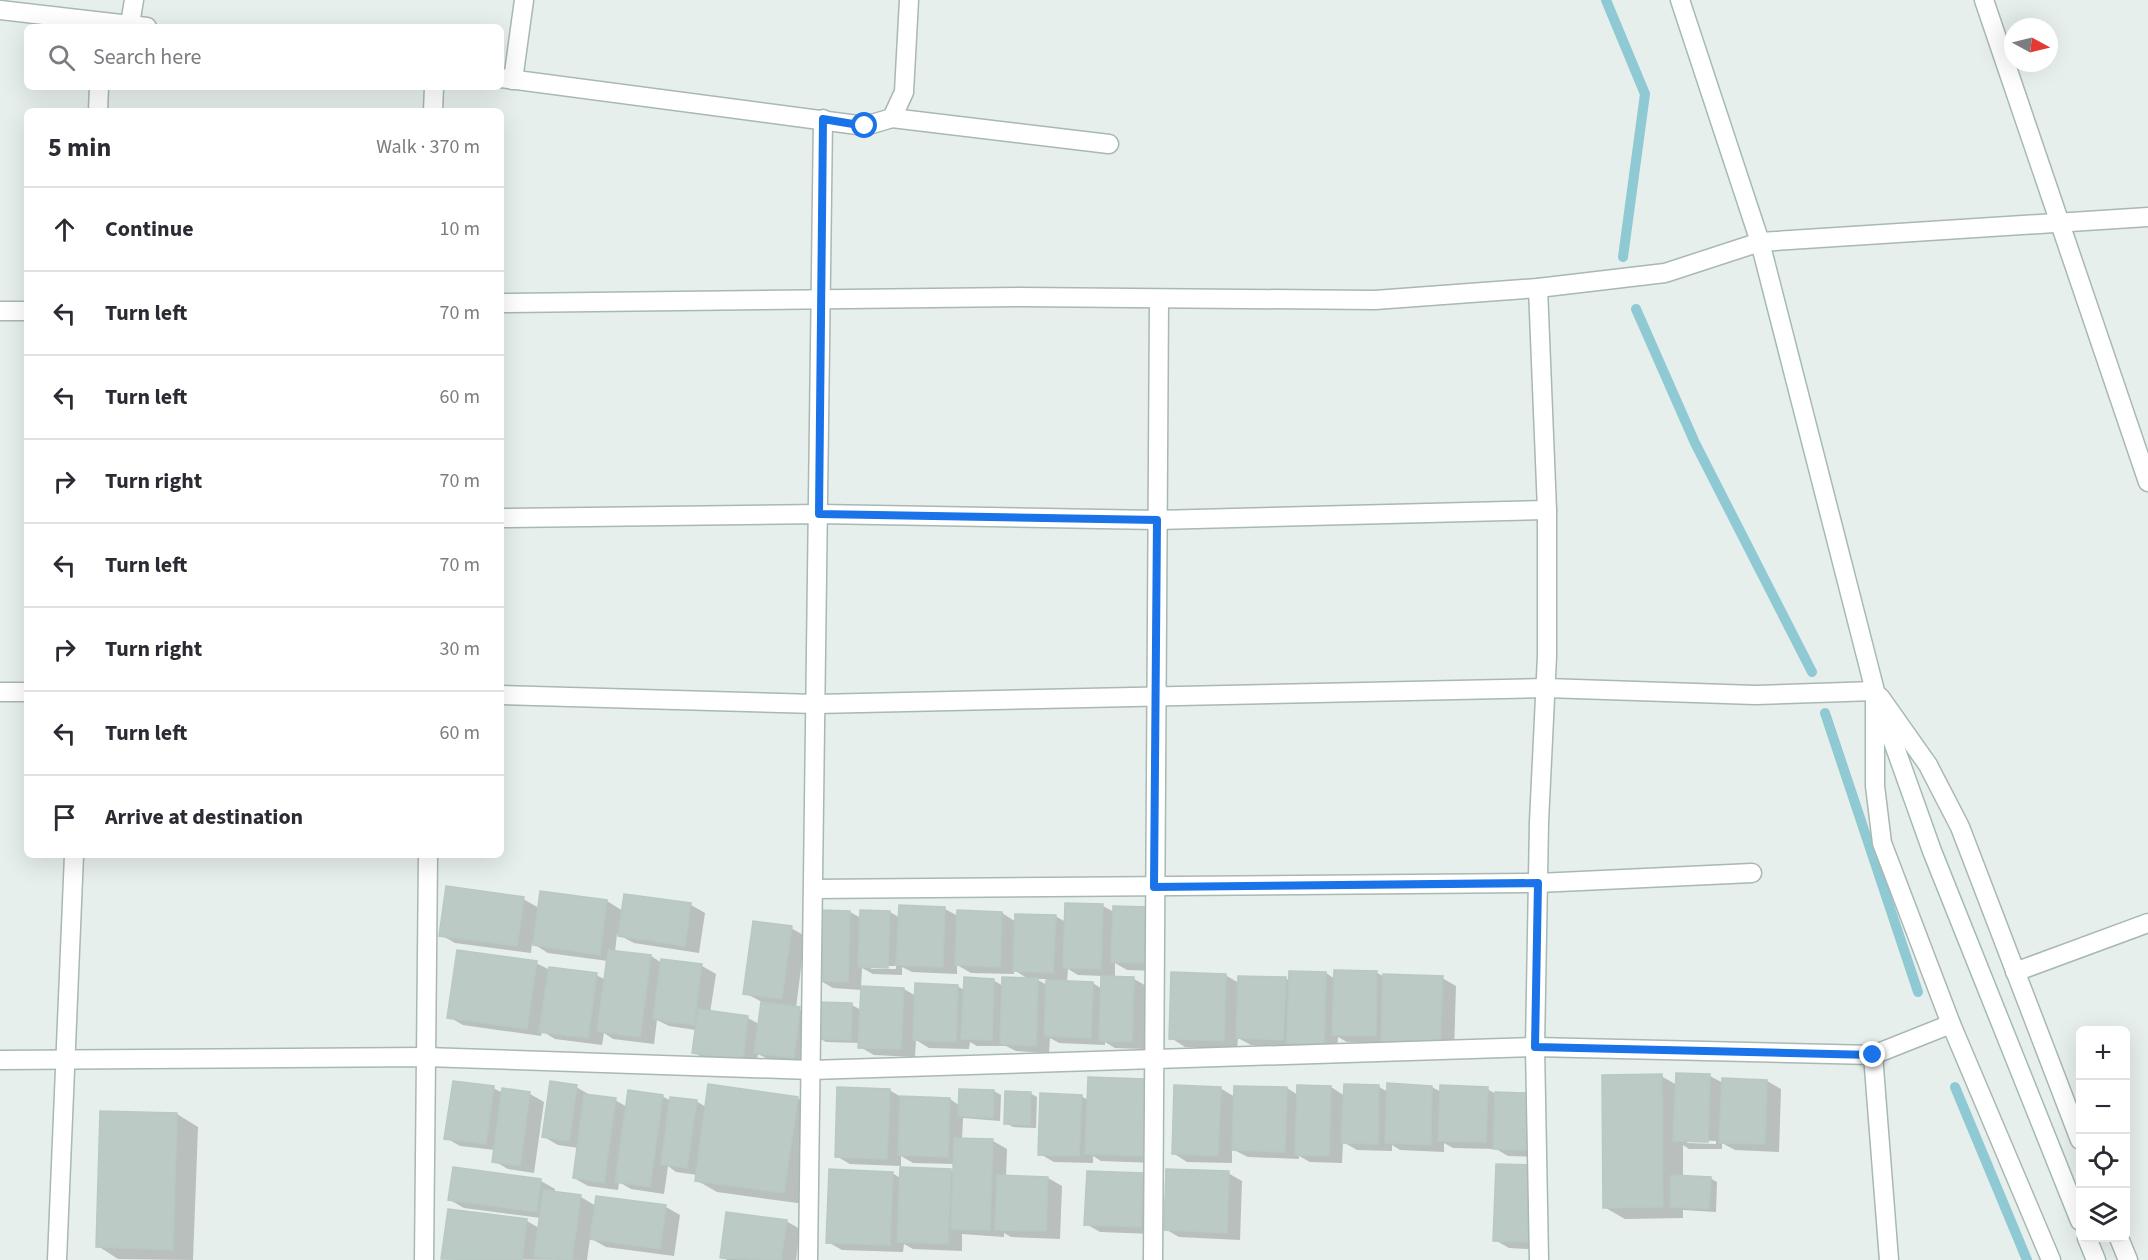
<!DOCTYPE html>
<meta charset="utf-8">
<style>
body{margin:0;font-family:"Source Sans 3",sans-serif;background:#f2f2f3;color:#2b2b33}
.controls{position:absolute;right:18px;bottom:18px;display:grid;overflow:hidden;border-radius:9px;box-shadow:0 6px 24px #0002}
.controls button{width:54px;height:54px;display:grid;place-items:center;padding:0;border:0;border-bottom:2px solid #e1e1e2;background:#fff;color:#2b2b33;font:30px sans-serif}
.compass{position:absolute;left:2004px;top:18px;width:54px;height:54px;border-radius:50%;background:#fff;box-shadow:0 6px 24px #0002;rotate:97deg}
.stop{position:absolute;width:18px;height:18px;margin:-14px;border:4px solid #1a73e8;border-radius:50%;background:#fff}
.stop.end{background:#1a73e8;border-color:#fff;box-shadow:0 2px 6px #0008}
.list{margin:0;padding:0;list-style:none}
h2{display:flex;justify-content:space-between;align-items:center;height:78px;margin:0;padding:0 24px;font-size:26px}
h2 small{font-size:20px;font-weight:400;color:#7c7c81}
.list li{display:grid;grid-template-columns:39px 1fr auto;gap:18px;align-items:center;box-sizing:border-box;height:84px;padding:0 24px;border-top:2px solid #e1e1e2}
.list b{display:block;font-size:22px;white-space:nowrap}
.list em{font-size:20px;font-style:normal;color:#7c7c81}
.icon{flex:none;width:33px;height:33px;fill:none;stroke:currentColor;stroke-width:2;stroke-linecap:round;stroke-linejoin:round}
.map{position:relative;flex:none;width:2148px;height:1260px;overflow:hidden}
.search{position:absolute;background:#fff;box-shadow:0 6px 24px #0002;left:24px;top:24px;width:480px;height:66px;display:flex;align-items:center;gap:15px;box-sizing:border-box;padding:0 21px;border-radius:9px;color:#7c7c81;font-size:22px}
.panel{position:absolute;background:#fff;box-shadow:0 6px 24px #0002;left:24px;top:108px;width:480px;height:750px;border-radius:9px}
.map>svg:first-child{display:block}
</style>
<div class="map">
<svg width="2148" height="1260" viewBox="0 0 2148 1260">
<rect width="100%" height="100%" fill="#e6efeb"/>
<g fill="#0003" fill-rule="evenodd">
<polygon points="523,899 539,908 607,901 623,911 691,905 705,913 699,953 634,943 617,934 615,952 651,956 662,963 702,966 716,974 710,1013 748,1018 759,1024 762,1002 745,993 791,928 805,936 796,1008 814,1017 807,1065 770,1060 758,1054 756,1067 707,1060 693,1052 696,1030 669,1026 657,1020 654,1044 613,1039 604,1033 602,1045 555,1039 542,1031 541,1036 463,1025 449,1017 536,963 550,970 596,975 606,980 608,961 548,953 532,943 531,953 455,943 441,935"/>
<path d="M1103,906l11,6 47,59 -34,-1 -12,-7v15l19,1 14,8 -3,62 -30,-1 -10,-6v3l-46,-2 -9,-5 -1,15 -33,-2 -10,-5h-29l-7,-4 -1,7 -40,-1 -13,-8 -1,17 -41,-2 -14,-8v-4l-34,-1 -7,-4 1,-34 32,1 9,5 1,-20 -29,-2 -14,-8 31,-68 11,6v-7l29,1 10,6v-11l45,2 13,7 44,-3 14,9 39,-6 11,6zM957,965l14,8 43,1v-4l16,10 -27,6 -10,-6 -29,10 -7,-4 -41,10 -12,-7 -43,-1 1,-20 11,6 29,1v-8l10,5 45,2zM871,966h25v3h-25zM1068,969l10,6 25,1 -1,13 -9,-6 -26,-1zM1036,979h11v6z"/>
<polygon points="1291,972 1326,973 1335,979 1377,973 1385,977 1442,978 1456,986 1454,1052 1384,1043 1347,1042 1338,1037 1337,1052 1251,1045 1238,1038 1237,1049 1185,1047 1171,1038 1225,975 1239,983 1285,978 1290,981"/>
<path d="M1661,1076l16,9 33,-9 13,7 44,-2 14,8 -2,63 -44,-2 -13,-7v6h-33l-6,-4v32l27,1 7,4 -1,30 -33,-2v8l-58,1 -21,-12zM1687,1140l29,1v3l-29,-1z"/>
<polygon points="1145,1080 1159,1088 1156,1163 1101,1161 1093,1156 1093,1163 1054,1162 1040,1154 1081,1096 1088,1100"/>
<polygon points="1345,1086 1379,1087 1388,1092 1432,1087 1441,1092 1487,1089 1496,1094 1529,1095 1541,1157 1508,1156 1496,1149 1453,1148 1444,1143 1444,1152 1400,1150 1392,1145 1392,1151 1357,1150 1343,1142 1342,1163 1310,1162 1299,1156 1299,1159 1248,1157 1232,1149 1232,1163 1187,1162 1173,1153 1220,1088 1235,1097 1236,1087 1287,1088 1298,1095 1331,1087 1345,1096"/>
<polygon points="576,1087 590,1095 615,1100 627,1107 662,1096 671,1101 696,1101 706,1107 797,1098 818,1110 805,1204 717,1192 696,1180 697,1175 676,1172 668,1166 664,1194 631,1189 619,1182 618,1190 588,1186 574,1178 579,1148 558,1145 544,1137"/>
<polygon points="493,1088 503,1093 530,1094 544,1102 534,1173 508,1169 494,1161 495,1150 460,1146 446,1138"/>
<polygon points="889,1090 903,1098 950,1099 960,1106 994,1091 1001,1095 1000,1121 963,1118 962,1140 993,1141 1007,1149 1006,1177 1048,1178 1062,1186 1060,1239 1011,1237 1004,1233 1004,1237 962,1234 962,1251 913,1249 904,1244 903,1252 842,1250 828,1242 892,1173 902,1179 950,1170 954,1173 954,1164 913,1163 901,1156 901,1166 850,1164 836,1156"/>
<polygon points="1030,1093 1037,1097 1036,1128 1013,1127 1006,1123"/>
<polygon points="177,1114 198,1127 193,1260 118,1259 98,1246"/>
<polygon points="1533,1167 1547,1175 1544,1250 1509,1248 1495,1240"/>
<polygon points="1228,1173 1242,1181 1240,1240 1179,1237 1165,1229"/>
<polygon points="1143,1174 1157,1182 1154,1234 1100,1232 1086,1224"/>
<polygon points="541,1181 555,1189 554,1193 581,1197 596,1206 597,1198 666,1207 680,1215 674,1256 606,1247 590,1238 587,1260 442,1259 449,1211 527,1221 539,1228 541,1218 464,1208 450,1200"/>
<polygon points="786,1221 800,1229 796,1260 727,1260 722,1257"/>
</g>
<g fill="none" stroke-linecap="round" stroke-linejoin="round">
<g stroke="#8ec9d4" stroke-width="10">
<polyline points="1606,0 1645,94 1623,257"/>
<polyline points="1636,309 1695,443 1812,672"/>
<polyline points="1825,713 1918,992"/>
<polyline points="1955,1087 2027,1260"/>
</g>
</g>
<g fill="#bbcac4" stroke="#b8c9c2" stroke-width="1.5">
<polygon points="446,886 524,897 517,946 439,936"/>
<polygon points="540,891 607,900 600,955 533,945"/>
<polygon points="624,894 691,903 685,946 618,936"/>
<polygon points="1065,903 1103,904 1101,969 1063,968"/>
<polygon points="899,905 945,907 943,967 896,965"/>
<polygon points="1113,906 1150,907 1148,963 1111,962"/>
<polygon points="820,910 850,911 848,982 818,981"/>
<polygon points="860,910 890,911 888,968 858,967"/>
<polygon points="957,910 1002,912 1000,967 955,965"/>
<polygon points="1015,914 1056,915 1053,973 1013,971"/>
<polygon points="753,921 792,926 782,999 743,994"/>
<polygon points="457,950 537,961 527,1029 447,1018"/>
<polygon points="608,950 651,955 640,1037 597,1031"/>
<polygon points="661,959 702,964 694,1025 653,1019"/>
<polygon points="549,967 597,973 588,1038 539,1032"/>
<polygon points="1334,970 1377,971 1376,1036 1332,1035"/>
<polygon points="1289,971 1326,972 1324,1045 1287,1043"/>
<polygon points="1171,972 1226,974 1224,1041 1169,1039"/>
<polygon points="1383,974 1443,976 1440,1045 1381,1043"/>
<polygon points="1101,976 1134,977 1132,1042 1099,1041"/>
<polygon points="1238,976 1286,977 1283,1040 1236,1038"/>
<polygon points="964,977 994,979 992,1040 961,1039"/>
<polygon points="1002,977 1038,978 1036,1046 1000,1044"/>
<polygon points="1046,980 1093,982 1091,1038 1044,1036"/>
<polygon points="915,983 958,985 956,1042 913,1040"/>
<polygon points="861,986 904,988 901,1049 858,1048"/>
<polygon points="761,1002 800,1007 794,1058 754,1053"/>
<polygon points="818,1002 852,1003 851,1040 818,1039"/>
<polygon points="698,1009 748,1016 743,1060 692,1053"/>
<polygon points="1676,1073 1710,1074 1708,1142 1673,1141"/>
<polygon points="1662,1074 1663,1207 1603,1208 1602,1075"/>
<polygon points="1088,1077 1145,1079 1143,1156 1085,1154"/>
<polygon points="1722,1078 1767,1080 1765,1144 1719,1143"/>
<polygon points="453,1081 494,1086 486,1144 444,1139"/>
<polygon points="550,1081 577,1085 569,1141 542,1137"/>
<polygon points="1387,1083 1432,1086 1431,1145 1385,1143"/>
<polygon points="708,1084 798,1097 784,1193 695,1181"/>
<polygon points="1344,1084 1379,1085 1378,1144 1341,1143"/>
<polygon points="1174,1085 1221,1087 1218,1156 1172,1154"/>
<polygon points="1297,1085 1331,1086 1329,1156 1295,1155"/>
<polygon points="1440,1085 1488,1087 1486,1142 1438,1141"/>
<polygon points="1234,1086 1287,1087 1285,1152 1232,1150"/>
<polygon points="837,1087 890,1089 887,1159 835,1157"/>
<polygon points="502,1088 530,1092 520,1166 492,1162"/>
<polygon points="959,1089 994,1090 993,1118 958,1116"/>
<polygon points="628,1090 663,1095 650,1187 615,1182"/>
<polygon points="1005,1091 1031,1092 1030,1125 1004,1124"/>
<polygon points="1495,1092 1529,1093 1527,1150 1493,1149"/>
<polygon points="1040,1093 1082,1095 1079,1156 1038,1155"/>
<polygon points="584,1094 616,1098 604,1183 573,1178"/>
<polygon points="900,1096 950,1098 948,1157 898,1155"/>
<polygon points="670,1097 697,1100 687,1168 661,1164"/>
<polygon points="100,1111 177,1113 173,1250 96,1247"/>
<polygon points="954,1138 993,1139 990,1230 951,1229"/>
<polygon points="1496,1164 1533,1165 1530,1242 1493,1241"/>
<polygon points="453,1167 541,1179 537,1212 448,1200"/>
<polygon points="900,1167 951,1169 948,1244 897,1242"/>
<polygon points="829,1169 893,1172 890,1245 826,1243"/>
<polygon points="1166,1169 1229,1171 1227,1233 1164,1230"/>
<polygon points="1087,1171 1143,1173 1141,1227 1084,1225"/>
<polygon points="997,1175 1048,1177 1046,1231 995,1230"/>
<polygon points="1671,1175 1711,1177 1709,1209 1670,1207"/>
<polygon points="543,1190 581,1195 572,1260 534,1257"/>
<polygon points="596,1196 666,1205 660,1249 590,1239"/>
<polygon points="448,1209 527,1219 522,1260 441,1259"/>
<polygon points="726,1212 787,1220 781,1260 720,1258"/>
</g>
<g fill="none" stroke-linecap="round" stroke-linejoin="round">
<g stroke="#a8b8b2" stroke-width="21">
<g id="street">
<polyline points="1984,0 2148,482"/>
<polyline points="0,10 147,27"/>
<polyline points="130,24 134,0"/>
<polyline points="501,78 865,126 892,118 904,92 909,0"/>
<polyline points="513,80 524,0"/>
<polyline points="98,111 99,87"/>
<polyline points="433,111 434,87"/>
<polyline points="892,118 1109,144"/>
<polyline points="1538,288 1547,510 1547,656 1539,822 1535,1047 1539,1260"/>
<polyline points="501,303 1020,297 1375,300 1538,288 1665,273 1760,242 2148,217"/>
<polyline points="0,311 27,311"/>
<polyline points="501,518 819,514 1157,520 1547,510"/>
<polyline points="0,692 27,692"/>
<polyline points="501,695 816,704 1546,688 1755,695 1875,691"/>
<polyline points="1875,696 1875,786 1882,843 1951,1024 2051,1260"/>
<polyline points="1880,697 1928,765 1960,827 2080,1140"/>
<polyline points="814,889 1538,883 1752,873"/>
<polyline points="2015,972 2148,923"/>
<polyline points="1873,1055 1951,1024"/>
<polyline points="0,1060 425,1057 811,1070 1535,1047 1873,1055 1889,1260"/>
<polyline points="2119,1238 2128,1260"/>
<polyline points="57,1260 74,855"/>
<polyline points="424,1260 428,855"/>
<polyline points="808,1260 823,119"/>
<polyline points="1153,1260 1159,299"/>
</g>
</g>
<g stroke="#a4bbb3" stroke-width="21">
<g id="secondary">
<polyline points="1680,0 1760,242 1875,691 1932,851 2080,1221"/>
<polyline points="2087,1238 2096,1260"/>
</g>
</g>
<use href="#street" stroke="#fff" stroke-width="18"/>
<use href="#secondary" stroke="#fff" stroke-width="18"/>
</g>
<g fill="none" stroke-linecap="round" stroke-linejoin="round">
<polyline stroke="#1a73e8" stroke-width="8" points="865,126 823,119 819,514 1157,520 1154,887 1538,883 1535,1047 1873,1055"/>
</g>
</svg>
<div class="controls">
<button>+</button>
<button>−</button>
<button><svg class="icon" aria-label="locate" viewBox="0 0 24 24"><circle cx="12" cy="12" r="6"/><path d="M12 2v4M12 18v4M2 12h4M18 12h4"/></svg></button>
<button><svg class="icon" aria-label="layers" viewBox="0 0 24 24"><path d="M12 4l9 5-9 5-9-5zM3 14l9 5 9-5"/></svg></button>
</div>
<svg class="compass" viewBox="-18 -18 36 36"><path d="M0-13l5 13h-10z" fill="#e53935"/><path d="M0 13l5-13h-10z" fill="#7c7c81"/></svg>
<div class="stop" style="left:865px;top:126px"></div>
<div class="stop end" style="left:1873px;top:1055px"></div>
<div class="search"><svg class="icon" aria-label="search" viewBox="0 0 24 24"><circle cx="10" cy="10" r="6"/><path d="M15 15l6 6"/></svg>Search here</div>
<section class="panel">
<h2>5 min<small>Walk · 370 m</small></h2>
<ul class="list">
<li><svg class="icon" aria-label="ahead" viewBox="0 0 24 24"><path d="M12 20V5M6 11l6-6 6 6"/></svg><div><b>Continue</b></div><em>10 m</em></li>
<li><svg class="icon" aria-label="left" viewBox="0 0 24 24"><path d="M17 20v-9H6M10 6l-5 5 5 5"/></svg><div><b>Turn left</b></div><em>70 m</em></li>
<li><svg class="icon" aria-label="left" viewBox="0 0 24 24"><path d="M17 20v-9H6M10 6l-5 5 5 5"/></svg><div><b>Turn left</b></div><em>60 m</em></li>
<li><svg class="icon" aria-label="right" viewBox="0 0 24 24"><path d="M7 20v-9h11M14 6l5 5-5 5"/></svg><div><b>Turn right</b></div><em>70 m</em></li>
<li><svg class="icon" aria-label="left" viewBox="0 0 24 24"><path d="M17 20v-9H6M10 6l-5 5 5 5"/></svg><div><b>Turn left</b></div><em>70 m</em></li>
<li><svg class="icon" aria-label="right" viewBox="0 0 24 24"><path d="M7 20v-9h11M14 6l5 5-5 5"/></svg><div><b>Turn right</b></div><em>30 m</em></li>
<li><svg class="icon" aria-label="left" viewBox="0 0 24 24"><path d="M17 20v-9H6M10 6l-5 5 5 5"/></svg><div><b>Turn left</b></div><em>60 m</em></li>
<li><svg class="icon" aria-label="arrive" viewBox="0 0 24 24"><path d="M6 21V4h12l-3 4 3 4H6"/></svg><div><b>Arrive at destination</b></div></li>
</ul>
</section>
</div>
